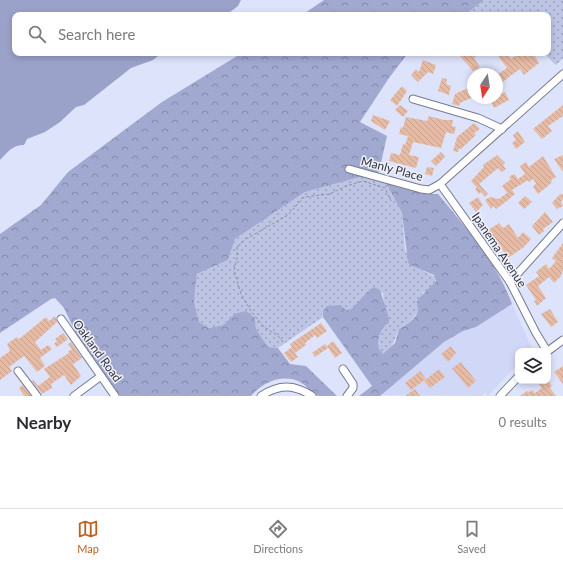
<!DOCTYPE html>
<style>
body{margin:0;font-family:Lato,sans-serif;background:#f7f7f7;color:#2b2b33}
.controls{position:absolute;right:12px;bottom:12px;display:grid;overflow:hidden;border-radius:8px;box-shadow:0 2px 6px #0003}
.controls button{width:36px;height:36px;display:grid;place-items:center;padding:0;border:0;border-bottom:1px solid #e1e1e2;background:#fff;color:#2b2b33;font:20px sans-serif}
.compass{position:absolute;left:467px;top:68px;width:36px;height:36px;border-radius:50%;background:#fff;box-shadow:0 2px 6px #0003;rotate:192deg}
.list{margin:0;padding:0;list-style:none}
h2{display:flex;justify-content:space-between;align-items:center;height:52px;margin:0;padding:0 16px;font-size:17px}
h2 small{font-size:13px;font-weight:400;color:#7c7c81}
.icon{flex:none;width:22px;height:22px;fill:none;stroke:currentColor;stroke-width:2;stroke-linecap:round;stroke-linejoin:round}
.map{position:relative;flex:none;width:563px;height:396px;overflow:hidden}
.search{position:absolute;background:#fff;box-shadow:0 2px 6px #0003;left:12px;right:12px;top:12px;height:44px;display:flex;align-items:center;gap:10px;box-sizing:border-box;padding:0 14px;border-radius:8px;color:#7c7c81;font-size:15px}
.sheet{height:112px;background:#fff}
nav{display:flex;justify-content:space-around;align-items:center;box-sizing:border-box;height:56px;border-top:1px solid #e1e1e2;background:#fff;font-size:11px;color:#7c7c81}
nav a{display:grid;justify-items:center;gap:2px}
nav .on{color:#c05e22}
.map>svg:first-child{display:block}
</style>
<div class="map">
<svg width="563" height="396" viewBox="0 0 563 396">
<defs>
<pattern id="grass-dots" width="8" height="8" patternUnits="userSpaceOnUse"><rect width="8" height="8" fill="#bdc4e4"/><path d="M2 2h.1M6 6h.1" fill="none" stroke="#9aa0ba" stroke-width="1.8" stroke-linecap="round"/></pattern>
<pattern id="forest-crowns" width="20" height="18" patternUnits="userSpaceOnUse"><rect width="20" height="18" fill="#a2a9d1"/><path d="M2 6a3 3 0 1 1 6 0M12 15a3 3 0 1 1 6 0" fill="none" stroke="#858aab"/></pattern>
<pattern id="building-back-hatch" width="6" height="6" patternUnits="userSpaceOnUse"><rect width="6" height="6" fill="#e6bba6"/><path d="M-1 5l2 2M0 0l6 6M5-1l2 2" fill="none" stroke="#c6a190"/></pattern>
</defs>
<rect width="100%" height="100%" fill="#dee3fc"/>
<polygon fill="#d1d8f7" points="512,304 532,348 530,351 518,351 518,364 488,396 485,393 482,396 380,395 444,342 463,331 476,327"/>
<g fill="url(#grass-dots)">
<polygon points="484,0 563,0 563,58 556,65 543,53 548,53 548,15 465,15"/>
<path d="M364,176l22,7 16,30 3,36 6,16 25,12c-1,8 -7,12 -14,16 -4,20 -5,25 -23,36 -5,10 -5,19 -16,25l-5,-7 2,-15 9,-14 -5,-13 -1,-12 -18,1 -8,11 -7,5h-4l-5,-5 -19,8 1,4 -45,31 -10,-1 -12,-18 -1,-11 -21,-4 -11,11 -14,3 -10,-6 -5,-21 3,-27 31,-14 7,-21 70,-47z"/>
</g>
<g fill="url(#forest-crowns)">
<polygon points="324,0 484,0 465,15 302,15"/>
<path d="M242,53h166l-19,25 -29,44 27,14 -8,36 -74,20 -70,47 -7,21 -31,14 -3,27 5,21 10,6 14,-3 11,-11 12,-3 9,7 1,11 12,18 10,1 12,16 16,2 31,30c-6,0 -13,0 -19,0 -7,-2 -12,-12 -20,-15 -17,-7 -36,2 -47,15h-131l-39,-52 -17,-36 -9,-10 -4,1 -51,34v-99l41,-29 27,-33 94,-70z"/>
<path d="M386,183c17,5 34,12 52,11 28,34 59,68 74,110l-36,23 -13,4 -19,11 -64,54h-21l13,-10 -49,-69v-6l4,-5 14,-1 5,5h4c9,-7 14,-17 24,-23l6,3 9,28v5c-10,5 -10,14 -11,24l5,7 12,-11 4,-14c11,-7 22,-12 18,-27 5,-9 12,-13 19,-21l-2,-6 -24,-10 -2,-3 -6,-49z"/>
</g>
<path fill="#9ba2c9" d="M0,0h241l-3,6 -12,9h-211v38h147l-9,7 -22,8 -47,37 -8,2 -16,15 -15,10 -18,7 -3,6c-12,0 -16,7 -24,15z"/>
<g fill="url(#building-back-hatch)">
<polygon points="465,53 480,53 474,58 480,67 473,71 460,56"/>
<polygon points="496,53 507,53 511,59 519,53 533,53 539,63 524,75 520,69 497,86 497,75 507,68"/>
<polygon points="423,60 436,65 433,74 428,72 418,82 411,75 416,69 419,72"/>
<polygon points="442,78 447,79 446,84 451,86 449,95 438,91"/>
<polygon points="402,86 407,91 397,106 390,100"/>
<polygon points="470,87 473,97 460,103 459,106 452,104 455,94"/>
<polygon points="505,92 509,100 494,108 490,100"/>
<polygon points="400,105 408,111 403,117 395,110"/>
<polygon points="563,105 563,116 548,126 552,131 542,139 533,129"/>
<polygon points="373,115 390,121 385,130 371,121"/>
<polygon points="429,116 444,120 453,120 452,126 456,127 454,134 446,132 441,148 413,142 409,155 419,157 416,168 389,161 391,153 400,155 403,144 405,145 408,136 399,134 401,127 403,128 406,117 427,121"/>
<polygon points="474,123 480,129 474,133 476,135 461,149 459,148 458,152 453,151 457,137"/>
<polygon points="518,131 525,142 516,149 512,143 516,140 513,135"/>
<polygon points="441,152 445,157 436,166 431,161"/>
<polygon points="497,155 505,163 503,165 506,169 502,172 498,168 479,184 488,194 485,197 481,192 479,194 475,189 477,188 471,181 484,167 483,165"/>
<polygon points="563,155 563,172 554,159"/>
<polygon points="543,156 556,177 551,180 552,182 548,186 538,194 533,187 536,183 533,179 529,182 528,180 512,190 515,194 508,200 496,209 494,206 491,209 485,200 490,197 499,199 507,193 502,186 511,179 509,177 514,174 518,179 525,174 520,166 526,162 529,167"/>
<polygon points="427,167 434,168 432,176 425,174"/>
<polygon points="563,194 563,199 561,202 563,206 557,209 552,203 559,195"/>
<polygon points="525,196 532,202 524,209 518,203"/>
<polygon points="478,197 483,205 476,212 469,203"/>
<polygon points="545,212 553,222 543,229 544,231 539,235 532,226"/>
<polygon points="499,223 503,228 509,224 518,238 523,232 531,239 524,247 508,258 500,246 498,247 488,230"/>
<polygon points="563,243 563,270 561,276 554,283 549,277 538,286 546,298 537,306 534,301 536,300 526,285 539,276 536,272 546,264 549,269 556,261 552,258"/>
<polygon points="550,309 558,322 551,327 541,314"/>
<polygon points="55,316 57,322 35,342 41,350 48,345 52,349 40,358 45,366 37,372 24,356 9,367 12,371 0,380 0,358 10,351 7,344 17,337 19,339 46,317 49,321"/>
<polygon points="321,323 327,331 317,338 315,335 305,343 306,345 295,353 298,357 291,362 284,353 292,347 290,344"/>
<polygon points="63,333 68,339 57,347 54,344 57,341 55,339"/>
<polygon points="333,341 342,353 335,358 327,346"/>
<polygon points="71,342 82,358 73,364 81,376 71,385 64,375 51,384 52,388 42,394 32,381 33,380 38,386 50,377 44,369 69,353 68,352 72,349 68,344"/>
<polygon points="325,344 328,348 315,357 312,353"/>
<polygon points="451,346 456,353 448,362 441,354"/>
<polygon points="461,362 476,381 468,388 452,368"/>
<polygon points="563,366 563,384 554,372"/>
<polygon points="439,369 445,377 430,388 424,381"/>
<polygon points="420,371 426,379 411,390 405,383"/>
<polygon points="537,381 549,382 552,386 550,388 556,396 520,396 527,391 529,392 532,390 535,393 542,388"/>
<polygon points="23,385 31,396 24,396 19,388"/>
<polygon points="415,389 420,396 405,396"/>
</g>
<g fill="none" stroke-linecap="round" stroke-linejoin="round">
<g stroke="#767a91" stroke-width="9">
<g id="minor">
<polyline points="413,99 478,118 502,129"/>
<polyline points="349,169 421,189 429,190 440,184 563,74"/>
<polyline points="440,184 510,282 536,333 547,351"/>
<polyline points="510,282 563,223"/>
<polyline points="61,319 115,396"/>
<polyline points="548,351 563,340"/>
<polyline points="343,369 353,384 353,388 347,396"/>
<polyline points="18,371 37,396"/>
<polyline points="74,396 101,376"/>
<path d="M261,396c18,-12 33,-12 51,0"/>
<polyline points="500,396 518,377"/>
</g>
</g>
<polyline stroke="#8e91a3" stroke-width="1" stroke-dasharray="3 2" stroke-linecap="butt" points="283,342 277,335 264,327 251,311 241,294 234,270 237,259 237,247 246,239 288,215 304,197 330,194 346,186 363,181 385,188 391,201"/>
<use href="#minor" stroke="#fff" stroke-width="7"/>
</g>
<g text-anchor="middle" stroke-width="3" stroke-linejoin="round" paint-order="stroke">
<g font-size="12" fill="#31333c" stroke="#eff1fc">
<text transform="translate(392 169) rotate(15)" y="4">Manly Place</text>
<text transform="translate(499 250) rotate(56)" y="4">Ipanema Avenue</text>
<text transform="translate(97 351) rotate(54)" y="4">Oakland Road</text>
</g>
</g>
</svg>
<div class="controls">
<button><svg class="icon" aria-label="layers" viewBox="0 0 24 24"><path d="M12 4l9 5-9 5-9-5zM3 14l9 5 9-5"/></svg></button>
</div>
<svg class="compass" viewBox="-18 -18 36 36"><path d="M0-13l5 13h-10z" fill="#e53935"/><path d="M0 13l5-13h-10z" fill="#7c7c81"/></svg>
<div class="search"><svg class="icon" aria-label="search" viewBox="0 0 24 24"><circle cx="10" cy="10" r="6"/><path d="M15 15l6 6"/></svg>Search here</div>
</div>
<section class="sheet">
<h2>Nearby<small>0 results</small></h2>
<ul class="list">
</ul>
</section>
<nav>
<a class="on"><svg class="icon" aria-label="map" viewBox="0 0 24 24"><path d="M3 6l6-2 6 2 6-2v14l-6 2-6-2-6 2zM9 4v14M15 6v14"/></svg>Map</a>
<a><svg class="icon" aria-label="directions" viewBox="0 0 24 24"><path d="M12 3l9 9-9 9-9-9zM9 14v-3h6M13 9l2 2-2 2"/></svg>Directions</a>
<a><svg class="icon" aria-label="saved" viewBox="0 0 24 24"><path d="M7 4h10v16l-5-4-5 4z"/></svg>Saved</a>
</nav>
